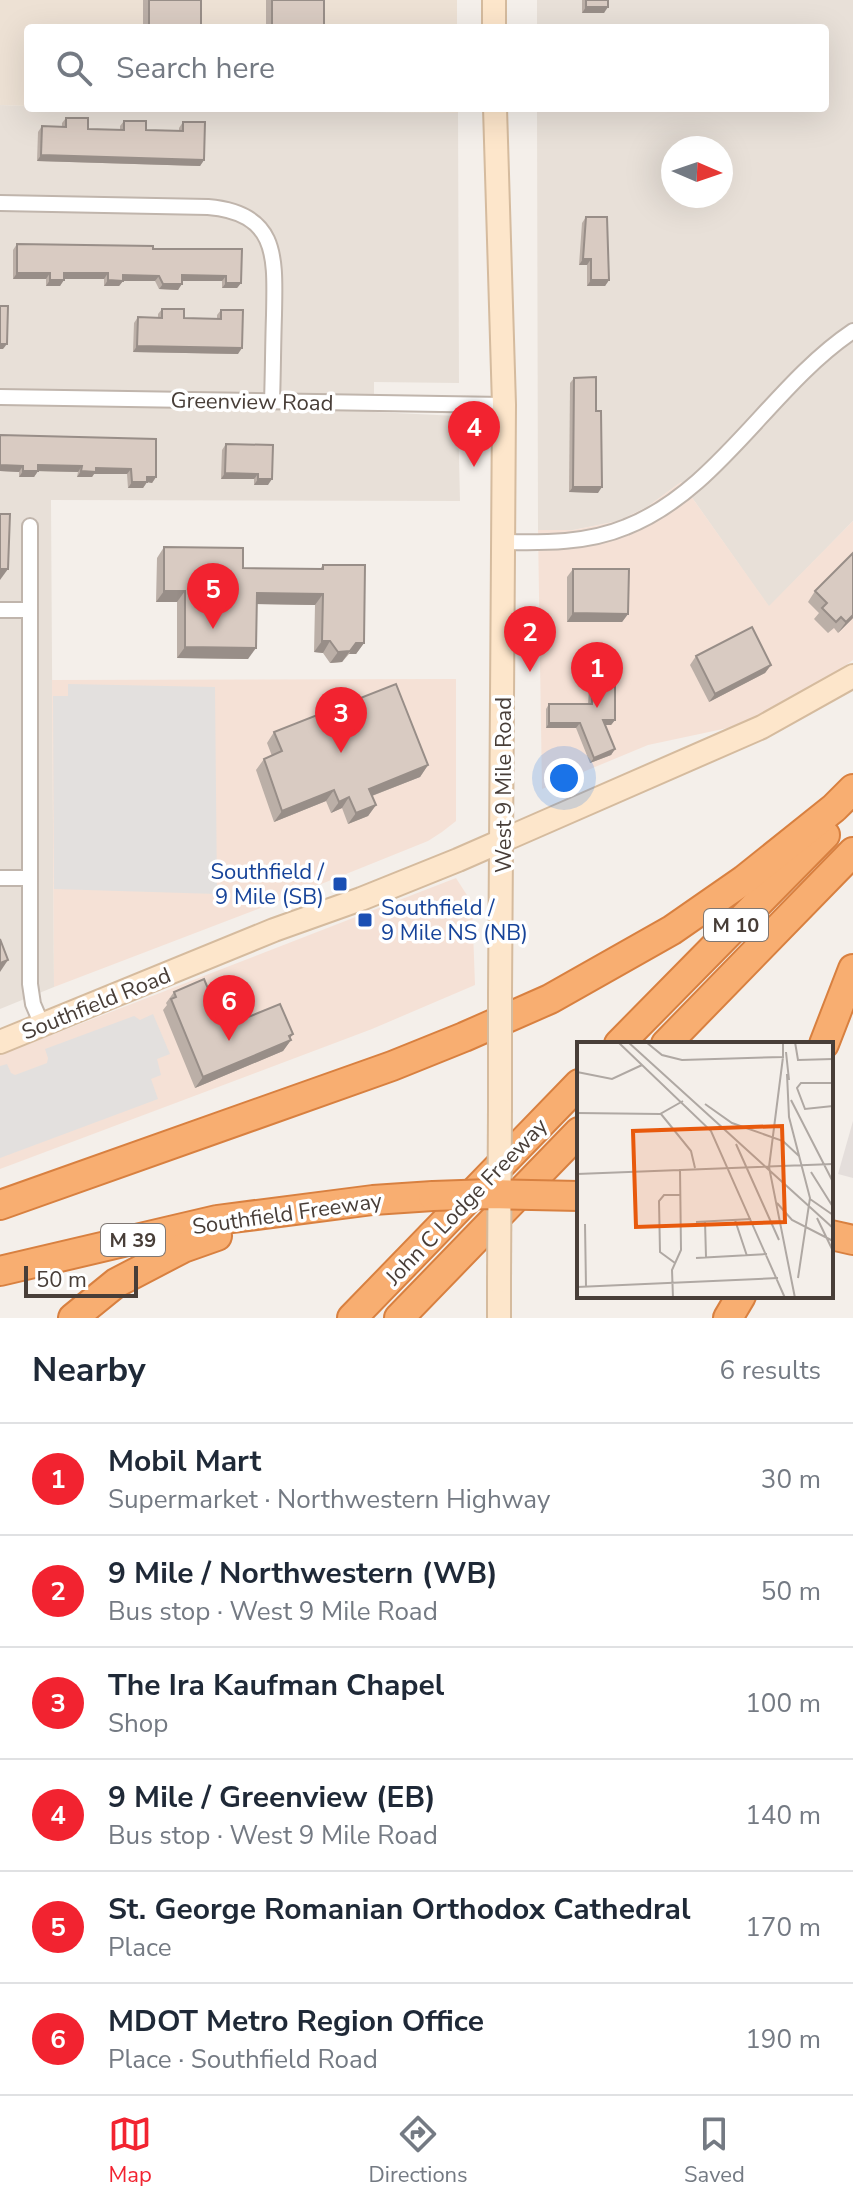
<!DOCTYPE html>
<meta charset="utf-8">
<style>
body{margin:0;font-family:"Nunito Sans",sans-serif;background:#f6f6f7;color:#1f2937}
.compass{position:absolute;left:661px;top:136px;width:72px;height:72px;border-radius:50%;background:#fff;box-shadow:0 8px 32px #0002;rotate:92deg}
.scale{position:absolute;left:24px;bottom:20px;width:114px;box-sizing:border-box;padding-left:8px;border:4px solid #483e38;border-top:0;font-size:22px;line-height:28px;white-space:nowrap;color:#483e38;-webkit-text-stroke:6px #fff;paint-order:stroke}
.you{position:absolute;left:564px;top:778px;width:28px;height:28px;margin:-20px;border:6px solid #fff;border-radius:50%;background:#1a73e8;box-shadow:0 0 0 12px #1a73e833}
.badge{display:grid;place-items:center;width:52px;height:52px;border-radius:50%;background:#f22330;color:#fff;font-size:26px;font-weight:700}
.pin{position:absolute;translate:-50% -66px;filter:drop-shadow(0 2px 4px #0008)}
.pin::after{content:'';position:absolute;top:42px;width:28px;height:24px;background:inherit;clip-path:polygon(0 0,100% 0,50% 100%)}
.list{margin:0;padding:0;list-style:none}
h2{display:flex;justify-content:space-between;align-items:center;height:104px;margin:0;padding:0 32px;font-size:34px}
h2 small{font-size:26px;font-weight:400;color:#747a83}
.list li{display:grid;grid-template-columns:52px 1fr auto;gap:24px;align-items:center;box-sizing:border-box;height:112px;padding:0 32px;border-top:2px solid #e0e1e3}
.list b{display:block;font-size:30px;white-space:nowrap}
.list p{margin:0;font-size:26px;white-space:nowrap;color:#747a83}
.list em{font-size:26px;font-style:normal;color:#747a83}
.icon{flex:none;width:44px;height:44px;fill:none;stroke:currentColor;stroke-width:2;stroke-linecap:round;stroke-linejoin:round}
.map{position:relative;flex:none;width:853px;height:1318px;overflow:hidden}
.search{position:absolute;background:#fff;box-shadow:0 8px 32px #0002;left:24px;right:24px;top:24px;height:88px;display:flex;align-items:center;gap:20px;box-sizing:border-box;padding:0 28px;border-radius:8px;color:#747a83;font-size:30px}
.sheet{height:776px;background:#fff}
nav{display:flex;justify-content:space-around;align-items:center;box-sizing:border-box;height:112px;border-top:2px solid #e0e1e3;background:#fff;font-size:22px;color:#747a83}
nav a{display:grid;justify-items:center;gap:4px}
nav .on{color:#f22330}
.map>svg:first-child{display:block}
</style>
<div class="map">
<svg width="853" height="1318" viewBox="0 0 853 1318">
<rect width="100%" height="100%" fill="#f4efea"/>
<g fill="#e8e0d8" fill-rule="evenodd">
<path d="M537,0h316v521l-84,86 -88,-125 -34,25 -29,14 -45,9h-35l-1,-422h288v-80h-288zM673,148h48v48h-48z"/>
<polygon points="0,105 28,106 28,108 458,113 459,383 374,382 374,412 458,416 460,501 51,500 54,987 0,1009"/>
</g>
<g fill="#f5e1d6">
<polygon points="681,482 769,606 853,521 853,660 825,680 737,726 648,745 542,789 538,530 573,530 618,521 647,507"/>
<polygon points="456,679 456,821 442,832 428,841 279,901 54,987 52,680"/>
<polygon points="456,878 472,903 475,985 372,1029 0,1169 0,1055"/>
</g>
<polygon fill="#e4dedb" points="853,1121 853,1178 838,1174"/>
<g fill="#ede1d4">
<polygon points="0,0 457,0 457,28 28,28 28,106 0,105"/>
<polygon points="158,108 458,108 458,113 374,112"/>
</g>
<g fill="#e3e0de">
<polygon points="68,684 215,687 217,894 54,889 53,696 68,696"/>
<polygon points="153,1014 170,1054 157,1059 161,1075 151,1079 158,1099 0,1158 0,1066 7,1064 11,1073 15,1075 47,1063 48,1058 45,1049 134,1016 140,1020"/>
</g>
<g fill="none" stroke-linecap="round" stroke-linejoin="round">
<g stroke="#c0b5ac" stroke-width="18">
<g id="street">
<path d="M0,203l208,4c71,6 67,51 66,108 -1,29 -1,58 -2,87"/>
<polyline points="0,397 504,405"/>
<polyline points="30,526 30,984 33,1004 42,1025"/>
<path d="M504,542c40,1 84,1 122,-15 92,-36 145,-141 227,-196"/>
<polyline points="0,610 30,610"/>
<polyline points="0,878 30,878"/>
</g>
</g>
<g stroke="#d5bb9e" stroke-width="26">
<g id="secondary">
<polyline points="494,0 494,28"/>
<polyline points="495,108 504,405 500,994"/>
<polyline points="0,1042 274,930 361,899 458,860 762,727 853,676"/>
<polyline points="500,1108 500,1060"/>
<polyline points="499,1281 499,1318"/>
</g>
</g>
<g stroke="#d88040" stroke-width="32">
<g id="highway">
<polyline points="619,1044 825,835"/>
<polyline points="666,1044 853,852"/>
<polyline points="824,1044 853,969"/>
<polyline points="0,1205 392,1066 464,1037 550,999 672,930 744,880 834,808 853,789"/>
<polyline points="831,1235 853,1240"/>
<polyline points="0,1271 217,1220 373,1200 433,1196"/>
<polyline points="73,1318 116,1283 183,1248 217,1236"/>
<polyline points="352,1318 579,1084"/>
<polyline points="399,1318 579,1132"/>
<polyline points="728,1318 741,1296"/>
</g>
</g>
<use href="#street" stroke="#fff" stroke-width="14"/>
<use href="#secondary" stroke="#fde6cb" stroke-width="22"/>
<use href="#highway" stroke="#f8ae71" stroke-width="28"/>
<g stroke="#d5bb9e" stroke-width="26" stroke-linecap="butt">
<g id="secondary-bridge">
<polyline points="500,1060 500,994"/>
<polyline points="499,1281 500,1108"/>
</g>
</g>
<g stroke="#d88040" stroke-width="32" stroke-linecap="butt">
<polyline id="highway-bridge" points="433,1196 490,1194 579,1196"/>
</g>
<use href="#secondary-bridge" stroke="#fde6cb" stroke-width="22"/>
<use href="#highway-bridge" stroke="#f8ae71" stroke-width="28"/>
</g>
<g fill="#bbafa7">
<rect x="143" y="0" width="58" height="28"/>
<rect x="266" y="0" width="58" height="28"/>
<polygon points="582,0 608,0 604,13 582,13"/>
<polygon points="66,118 88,129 120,130 120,126 124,121 146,130 179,131 179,128 183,122 204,160 200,166 37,161 38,132 42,126 62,127 62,123"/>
<polygon points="586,217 609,280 605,286 587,286 587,265 579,265 582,223"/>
<polygon points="17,244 153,249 242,249 241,283 237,288 222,288 222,281 182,281 178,290 159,289 155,281 123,281 119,286 104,286 104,279 64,279 60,286 46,286 46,279 13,279 13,250"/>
<polygon points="162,309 184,318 217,319 217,315 221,310 238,354 133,352 134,323 138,317 158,318 158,314"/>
<polygon points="574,378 598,493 569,492 570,383"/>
<polygon points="0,435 156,439 156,477 152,483 147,482 143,488 128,488 127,474 94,474 92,477 77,477 78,472 38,471 34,477 19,477 19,472 0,471"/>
<polygon points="226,444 268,485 254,485 254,479 221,479 222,450"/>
<polygon points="164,547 243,568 320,569 323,565 364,643 356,654 349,654 342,662 330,663 323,653 314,652 315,605 257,604 248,659 177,658 177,602 156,602 157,558"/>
<polygon points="573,569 628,614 622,622 567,622 567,577"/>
<polygon points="815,591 853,618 838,633 834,628 828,633 814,619 819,613 808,602"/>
<polygon points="696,656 771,665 765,673 709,702 690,665"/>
<polygon points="592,685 615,720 611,725 605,725 615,749 611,755 590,763 576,728 546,728 546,709 549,704 588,704 589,690"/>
<polygon points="274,732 428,765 420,777 372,796 376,805 368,816 348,824 342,808 331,813 326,801 274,822 256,770 264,759 272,756 267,743"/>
<polygon points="174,992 224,1027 290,1038 291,1040 283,1051 195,1088 163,1010 167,1005 166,1003"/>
</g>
<g fill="#988e88">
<polygon points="586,7 608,7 604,13 582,13"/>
<polygon points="41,155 204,160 200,166 37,161"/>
<polygon points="583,259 591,259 587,265 579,265"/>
<polygon points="17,273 50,273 46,279 13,279"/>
<polygon points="64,273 108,273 104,279 60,279"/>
<polygon points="123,275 159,276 155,281 123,281 119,286 104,286 108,280"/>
<polygon points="182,275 226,276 222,281 178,281"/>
<polygon points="50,280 64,280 60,286 46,286"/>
<polygon points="591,280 609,280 605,286 587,286"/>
<polygon points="226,283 241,283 237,288 222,288"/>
<polygon points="163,284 182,284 178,290 159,289"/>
<polygon points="0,344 7,344 3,349 0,349"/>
<polygon points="137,346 242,348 238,354 133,352"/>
<polygon points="0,465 23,466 19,472 0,471"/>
<polygon points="38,465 82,466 78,472 34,471"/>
<polygon points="96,468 131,469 127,474 94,474 92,477 77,477 81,471"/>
<polygon points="23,471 38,471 34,477 19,477"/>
<polygon points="225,473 258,474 254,479 221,479"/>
<polygon points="147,477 156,477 152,483 147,482 143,488 128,488 132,482"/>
<polygon points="258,479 272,479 268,485 254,485"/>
<polygon points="573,487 602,487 598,493 569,492"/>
<polygon points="0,569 8,569 0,580"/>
<polygon points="164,591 185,591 177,602 156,602"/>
<polygon points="257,593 323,594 315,605 249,604"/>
<polygon points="573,613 628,614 622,622 567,622"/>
<polygon points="853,615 853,618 838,633 846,622"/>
<polygon points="322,641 330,641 323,653 314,652"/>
<polygon points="356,643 364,643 356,654 349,654"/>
<polygon points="185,647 256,648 248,659 177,658"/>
<polygon points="350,651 342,662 330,663 338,652"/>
<polygon points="771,665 765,673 709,702 715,694"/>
<polygon points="603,720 615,720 611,725 599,725"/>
<polygon points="549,723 580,723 576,728 546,728"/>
<polygon points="615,749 611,755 590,763 594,758"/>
<polygon points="428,765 420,777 361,800 369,789"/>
<polygon points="334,790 326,801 274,822 282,811"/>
<polygon points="349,797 342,808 331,813 339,802"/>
<polygon points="376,805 368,816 348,824 356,813"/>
<polygon points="8,960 0,972 0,963"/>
<polygon points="293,1034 287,1042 291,1040 283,1051 195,1088 203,1077"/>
</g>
<g fill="#d9cbc2" stroke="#988e88" stroke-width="2">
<rect x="149" y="0" width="52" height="28"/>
<rect x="272" y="0" width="52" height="28"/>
<rect x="586" y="0" width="22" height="7"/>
<polygon points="66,118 88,118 88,129 124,130 124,121 146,121 146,130 183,131 183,122 205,122 204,160 41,155 42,126 66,127"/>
<polygon points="586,217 607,217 609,280 591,280 591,259 583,259"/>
<polygon points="17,244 153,246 153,249 242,249 241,283 226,283 226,276 182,275 182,284 163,284 159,276 123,275 123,281 108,280 108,273 64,273 64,280 50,280 50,273 17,273"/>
<polygon points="0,306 8,306 7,344 0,344"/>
<polygon points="162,309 184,309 184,318 221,319 221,310 243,310 242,348 137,346 138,317 162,318"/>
<polygon points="596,377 596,411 601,411 602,487 573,487 574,378"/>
<polygon points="0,435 156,439 156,477 147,477 147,482 132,482 131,469 96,468 96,472 81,471 82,466 38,465 38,471 23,471 23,466 0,465"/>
<polygon points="226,444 273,445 272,479 258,479 258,474 225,473"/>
<polygon points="0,514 10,514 8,569 0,569"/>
<polygon points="164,547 243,548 243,568 323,569 323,565 365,565 364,643 356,643 350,651 338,652 330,641 322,641 323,594 257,593 256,648 185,647 185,591 164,591"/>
<polygon points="853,553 853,615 846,622 841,617 836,622 822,608 827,603 815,591"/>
<polygon points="573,569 629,569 628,614 573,613"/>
<polygon points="752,627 771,665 715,694 696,656"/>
<polygon points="396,684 428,765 369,789 376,805 356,813 349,797 339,802 334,790 282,811 264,759 282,751 274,732"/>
<polygon points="592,685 615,685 615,720 603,720 615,749 594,758 580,723 549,723 549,704 592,704"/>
<polygon points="0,939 8,960 0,963"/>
<polygon points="204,979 224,1027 280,1004 293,1034 289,1036 291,1040 203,1077 171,999 176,997 174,992"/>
</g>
<g fill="#1a4fb4" stroke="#fff" stroke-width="3">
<rect x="332" y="876" width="16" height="16" rx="4"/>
<rect x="357" y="912" width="16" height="16" rx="4"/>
</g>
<g text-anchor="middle" stroke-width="7" stroke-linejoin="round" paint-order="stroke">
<g fill="#fff" stroke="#7f7874" stroke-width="2">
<rect x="704" y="909" width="64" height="32" rx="6"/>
<rect x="101" y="1224" width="64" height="32" rx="6"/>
</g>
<g font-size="20" font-weight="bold" fill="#483e38">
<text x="736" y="932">M 10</text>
<text x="133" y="1247">M 39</text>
</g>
<g font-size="22" fill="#483e38" stroke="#fff">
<text transform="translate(252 401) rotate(1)" y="8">Greenview Road</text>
<text transform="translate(503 785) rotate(-90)" y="8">West 9 Mile Road</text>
<text transform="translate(96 1003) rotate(-22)" y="8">Southfield Road</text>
<text transform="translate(466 1201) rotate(-46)" y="8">John C Lodge Freeway</text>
<text transform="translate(287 1213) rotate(-8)" y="8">Southfield Freeway</text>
</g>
<g font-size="22" fill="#164399" stroke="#fff" text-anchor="end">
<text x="324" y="879">Southfield /<tspan x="324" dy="25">9 Mile (SB)</tspan></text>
<text x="381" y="915" text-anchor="start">Southfield /<tspan x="381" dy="25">9 Mile NS (NB)</tspan></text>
</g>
</g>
<g transform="translate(577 1042)">
<rect width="256" height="256" fill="#f4efea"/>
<path fill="none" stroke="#afa8a3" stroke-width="2" d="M41,0l93,89 74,167M51,0l205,186M69,0l16,13 20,5 101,-3v-15M218,0l3,18 35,-1M209,10l3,28M206,15l-14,110 26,131M0,30l35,7 30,-14M210,32l2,43 21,81 -12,80M256,41h-32l-4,5 8,21 28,-3M214,58l42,82M128,62l27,19 51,18 16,15M0,71l83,1 23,-13M84,72l30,37 4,17M159,102l43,96M234,130l22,35M0,132l256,-10M233,157l23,16M200,161l15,17 41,21M240,176l16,33M158,178l12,36M128,179l1,36M119,180l55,-3M8,182l1,62M119,216l71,-4M98,221l-15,-11 -1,-51 5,-6h17M0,245l201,-9M96,256l-1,-28 9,-20 -1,-81"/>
<path fill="#e8590c" fill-opacity="0.15" stroke="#e8590c" stroke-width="4" d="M205,84l3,96 -149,5 -3,-96z"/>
<rect width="256" height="256" fill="none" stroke="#483e38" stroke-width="4"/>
</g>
</svg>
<svg class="compass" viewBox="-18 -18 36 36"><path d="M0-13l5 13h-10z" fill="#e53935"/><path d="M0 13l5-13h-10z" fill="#747a83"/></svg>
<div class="scale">50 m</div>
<div class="you"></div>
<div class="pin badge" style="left:597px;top:708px">1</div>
<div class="pin badge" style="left:530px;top:672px">2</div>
<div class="pin badge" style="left:341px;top:753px">3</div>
<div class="pin badge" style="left:474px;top:467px">4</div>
<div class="pin badge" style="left:213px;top:629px">5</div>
<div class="pin badge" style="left:229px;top:1041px">6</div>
<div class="search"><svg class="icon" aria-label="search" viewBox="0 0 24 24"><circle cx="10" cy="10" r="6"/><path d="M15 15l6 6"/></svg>Search here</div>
</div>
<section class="sheet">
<h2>Nearby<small>6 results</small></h2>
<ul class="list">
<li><span class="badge">1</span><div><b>Mobil Mart</b><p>Supermarket · Northwestern Highway</p></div><em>30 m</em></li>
<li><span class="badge">2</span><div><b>9 Mile / Northwestern (WB)</b><p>Bus stop · West 9 Mile Road</p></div><em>50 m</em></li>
<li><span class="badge">3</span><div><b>The Ira Kaufman Chapel</b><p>Shop</p></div><em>100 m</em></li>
<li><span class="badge">4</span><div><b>9 Mile / Greenview (EB)</b><p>Bus stop · West 9 Mile Road</p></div><em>140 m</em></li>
<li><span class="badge">5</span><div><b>St. George Romanian Orthodox Cathedral</b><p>Place</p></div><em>170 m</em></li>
<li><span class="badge">6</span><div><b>MDOT Metro Region Office</b><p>Place · Southfield Road</p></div><em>190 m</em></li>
</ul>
</section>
<nav>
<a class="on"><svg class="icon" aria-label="map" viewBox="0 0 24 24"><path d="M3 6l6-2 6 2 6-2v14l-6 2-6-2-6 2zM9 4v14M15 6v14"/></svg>Map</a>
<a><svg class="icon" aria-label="directions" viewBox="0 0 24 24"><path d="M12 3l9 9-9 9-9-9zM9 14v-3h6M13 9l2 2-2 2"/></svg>Directions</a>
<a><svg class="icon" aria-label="saved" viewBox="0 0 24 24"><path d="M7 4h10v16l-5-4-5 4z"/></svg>Saved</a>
</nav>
